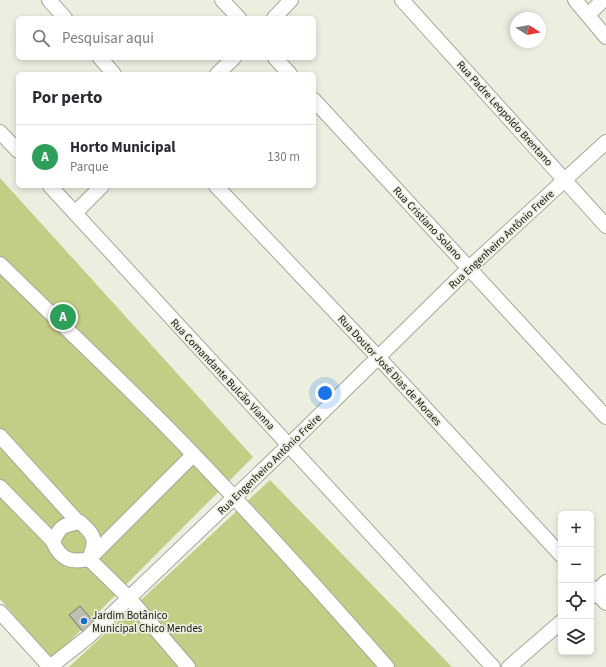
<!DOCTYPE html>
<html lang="pt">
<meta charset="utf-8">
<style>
body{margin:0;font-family:"Source Sans 3",sans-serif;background:#f2f2f3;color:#2b2b33}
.controls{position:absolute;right:12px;bottom:12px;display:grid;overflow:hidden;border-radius:6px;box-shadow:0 2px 6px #0003}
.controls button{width:36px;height:36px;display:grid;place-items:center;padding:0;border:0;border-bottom:1px solid #e1e1e2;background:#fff;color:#2b2b33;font:20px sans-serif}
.compass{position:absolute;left:510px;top:12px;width:36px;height:36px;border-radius:50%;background:#fff;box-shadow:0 2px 6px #0003;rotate:101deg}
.you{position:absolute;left:325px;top:393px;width:14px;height:14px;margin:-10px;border:3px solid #fff;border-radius:50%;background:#1a73e8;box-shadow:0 0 0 6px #1a73e833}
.badge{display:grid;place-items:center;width:26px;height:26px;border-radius:50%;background:#db2777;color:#fff;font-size:13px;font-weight:700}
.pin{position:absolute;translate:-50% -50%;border:2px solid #fff;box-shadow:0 1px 4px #0006}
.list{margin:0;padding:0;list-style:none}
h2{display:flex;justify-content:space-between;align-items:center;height:52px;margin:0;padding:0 16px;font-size:17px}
h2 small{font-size:13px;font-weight:400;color:#7c7c81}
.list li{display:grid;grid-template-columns:26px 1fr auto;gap:12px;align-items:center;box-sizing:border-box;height:64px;padding:0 16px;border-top:1px solid #e1e1e2}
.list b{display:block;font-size:15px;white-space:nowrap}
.list p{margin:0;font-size:13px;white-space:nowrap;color:#7c7c81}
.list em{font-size:13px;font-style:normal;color:#7c7c81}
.icon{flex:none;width:22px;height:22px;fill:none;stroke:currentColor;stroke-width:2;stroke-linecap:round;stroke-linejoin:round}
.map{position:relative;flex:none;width:606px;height:667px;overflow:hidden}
.search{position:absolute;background:#fff;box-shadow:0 2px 6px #0003;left:16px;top:16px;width:300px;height:44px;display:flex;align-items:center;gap:10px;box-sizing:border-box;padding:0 14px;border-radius:6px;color:#7c7c81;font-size:15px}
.panel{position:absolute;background:#fff;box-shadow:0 2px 6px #0003;left:16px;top:72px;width:300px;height:116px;border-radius:6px}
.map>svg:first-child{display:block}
</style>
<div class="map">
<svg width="606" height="667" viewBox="0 0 606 667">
<rect width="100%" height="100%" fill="#ecefe0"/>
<g fill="#c4cd86">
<polygon points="0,178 253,457 52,659 0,599"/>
<polygon points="270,480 452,667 69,667"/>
</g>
<polygon fill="#bdc0b1" stroke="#747669" points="80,606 101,630 90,640 69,615"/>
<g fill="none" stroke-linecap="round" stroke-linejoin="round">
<g stroke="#a4a799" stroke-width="16">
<g id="street">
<polyline points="49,0 65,18"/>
<polyline points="222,0 239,18"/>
<polyline points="402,0 606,226"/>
<polyline points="575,0 606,37"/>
<polyline points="588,15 603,0"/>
<polyline points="274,18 291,0"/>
<polyline points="100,58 114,74"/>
<polyline points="275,58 290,74"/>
<polyline points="217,74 234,58"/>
<polyline points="314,100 606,417"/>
<polyline points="0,132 18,151"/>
<polyline points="50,186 493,667"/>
<polyline points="216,186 378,357 561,555"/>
<polyline points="75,213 102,186"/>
<path d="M0,264c54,53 109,105 162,158 78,79 152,162 225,245"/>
<polyline points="0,436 78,522"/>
<polyline points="0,487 53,541"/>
<path d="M89,559c8,-20 6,-23 -9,-37 -17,3 -20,4 -27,20 8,18 18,21 36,17l104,-104"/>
<polyline points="89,559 129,598 188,667"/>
<polyline points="591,587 606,603"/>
<polyline points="591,597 606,582"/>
<polyline points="0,612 50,667"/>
<polyline points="50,667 88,637 289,445 469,268 606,142"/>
<polyline points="509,667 561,622"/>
</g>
</g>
<use href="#street" stroke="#fff" stroke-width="14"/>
</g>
<circle fill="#196cd6" stroke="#ecefe0" stroke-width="1.5" cx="84" cy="621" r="4"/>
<g text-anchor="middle" stroke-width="3.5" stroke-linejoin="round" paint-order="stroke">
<g font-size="11" fill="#14140f" stroke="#ecefe0">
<text transform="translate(505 113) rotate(48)" y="4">Rua Padre Leopoldo Brentano</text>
<text transform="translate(428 223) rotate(47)" y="4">Rua Cristiano Solano</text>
<text transform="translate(501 239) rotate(-43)" y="4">Rua Engenheiro Antônio Freire</text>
<text transform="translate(390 370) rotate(47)" y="4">Rua Doutor José Dias de Moraes</text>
<text transform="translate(223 374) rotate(47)" y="4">Rua Comandante Bulcão Vianna</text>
<text transform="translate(269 464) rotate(-44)" y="4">Rua Engenheiro Antônio Freire</text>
</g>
<g font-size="11" fill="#14140f" stroke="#ecefe0" text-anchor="start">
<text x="92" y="619">Jardim Botânico<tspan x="92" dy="13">Municipal Chico Mendes</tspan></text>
</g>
</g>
</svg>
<div class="controls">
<button>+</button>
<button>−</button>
<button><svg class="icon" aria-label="locate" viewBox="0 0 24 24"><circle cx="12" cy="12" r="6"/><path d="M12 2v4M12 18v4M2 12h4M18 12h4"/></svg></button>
<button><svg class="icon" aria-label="layers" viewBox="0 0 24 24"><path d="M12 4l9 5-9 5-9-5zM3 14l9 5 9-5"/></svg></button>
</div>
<svg class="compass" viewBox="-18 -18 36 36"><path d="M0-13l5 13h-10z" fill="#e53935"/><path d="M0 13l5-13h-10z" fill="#7c7c81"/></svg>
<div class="you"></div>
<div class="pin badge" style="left:63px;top:317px;background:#2e9e5b">A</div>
<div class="search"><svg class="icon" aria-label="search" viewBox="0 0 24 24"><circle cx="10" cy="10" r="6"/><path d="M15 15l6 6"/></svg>Pesquisar aqui</div>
<section class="panel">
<h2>Por perto<small></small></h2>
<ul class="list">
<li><span class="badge" style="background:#2e9e5b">A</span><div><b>Horto Municipal</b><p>Parque</p></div><em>130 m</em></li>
</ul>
</section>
</div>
